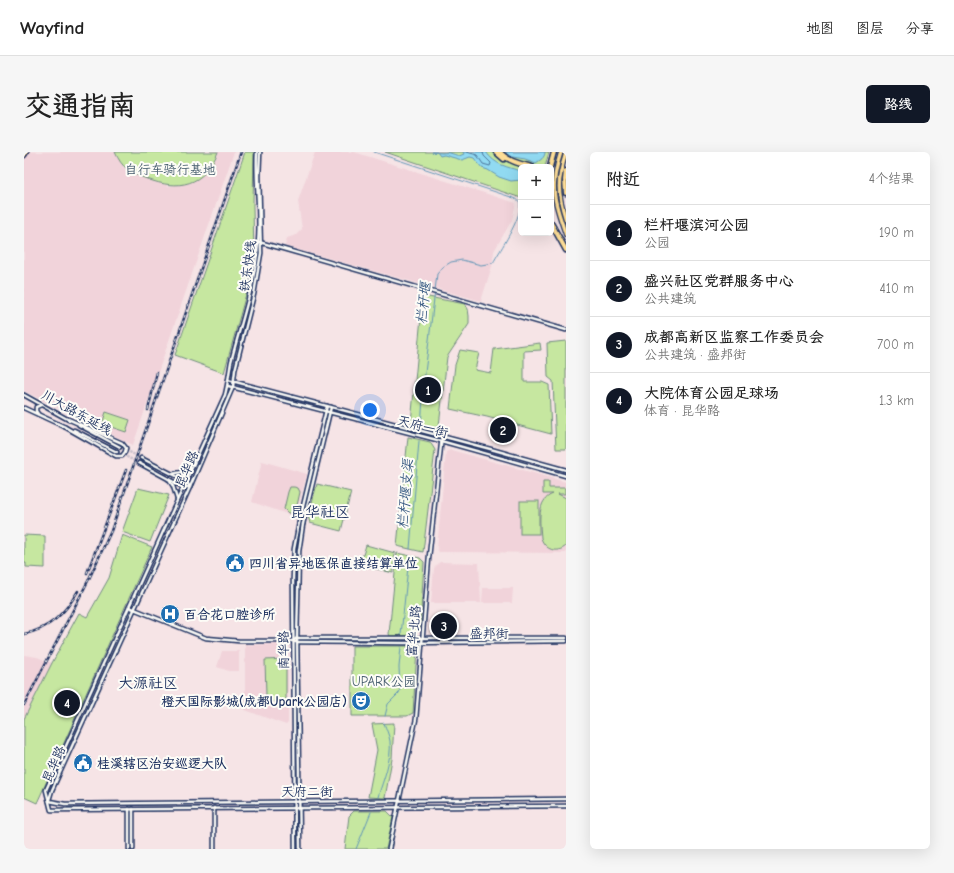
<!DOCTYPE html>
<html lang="zh">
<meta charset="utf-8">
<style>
body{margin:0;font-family:"Comic Neue","LXGW WenKai TC",sans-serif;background:#f6f6f6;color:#222}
.controls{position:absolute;right:12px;top:12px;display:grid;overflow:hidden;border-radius:6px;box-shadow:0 4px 16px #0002}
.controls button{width:36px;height:36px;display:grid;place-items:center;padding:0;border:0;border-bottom:1px solid #e0e0e0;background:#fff;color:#222;font:20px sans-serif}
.you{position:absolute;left:346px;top:258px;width:14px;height:14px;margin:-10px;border:3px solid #fff;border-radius:50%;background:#1a73e8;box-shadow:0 0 0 6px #1a73e833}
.badge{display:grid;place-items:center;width:26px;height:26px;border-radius:50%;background:#111827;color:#fff;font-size:13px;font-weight:700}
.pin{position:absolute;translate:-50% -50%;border:2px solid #fff;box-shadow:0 1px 4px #0006}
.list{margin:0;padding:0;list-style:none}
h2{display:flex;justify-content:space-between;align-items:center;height:52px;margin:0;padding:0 16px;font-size:17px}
h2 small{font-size:13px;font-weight:400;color:#767676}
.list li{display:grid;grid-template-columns:26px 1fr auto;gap:12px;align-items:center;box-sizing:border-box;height:56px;padding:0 16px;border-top:1px solid #e0e0e0}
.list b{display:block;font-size:15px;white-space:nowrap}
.list p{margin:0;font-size:13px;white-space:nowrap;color:#767676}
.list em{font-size:13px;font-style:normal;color:#767676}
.map{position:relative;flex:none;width:542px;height:697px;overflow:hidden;border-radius:6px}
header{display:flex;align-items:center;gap:24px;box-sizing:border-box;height:56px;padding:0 20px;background:#fff;border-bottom:1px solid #e0e0e0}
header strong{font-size:19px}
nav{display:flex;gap:22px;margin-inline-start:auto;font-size:14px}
.intro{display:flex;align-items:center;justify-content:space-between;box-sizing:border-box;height:96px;padding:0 24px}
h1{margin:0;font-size:28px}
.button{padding:10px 18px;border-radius:6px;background:#111827;color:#fff;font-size:14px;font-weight:700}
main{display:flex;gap:24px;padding:0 24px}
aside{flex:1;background:#fff;border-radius:6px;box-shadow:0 4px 16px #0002}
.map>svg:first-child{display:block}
</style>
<header>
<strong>Wayfind</strong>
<nav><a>地图</a><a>图层</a><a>分享</a></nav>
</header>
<div class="intro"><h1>交通指南</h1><a class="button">路线</a></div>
<main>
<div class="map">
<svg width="542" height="697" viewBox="0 0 542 697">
<rect width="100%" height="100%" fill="#f6e4e6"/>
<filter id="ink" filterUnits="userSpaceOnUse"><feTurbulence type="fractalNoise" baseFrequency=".025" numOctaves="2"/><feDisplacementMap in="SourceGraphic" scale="8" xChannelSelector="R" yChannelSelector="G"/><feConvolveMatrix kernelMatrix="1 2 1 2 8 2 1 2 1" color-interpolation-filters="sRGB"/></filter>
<g filter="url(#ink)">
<g fill="#f1d3da">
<polygon points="5,0 91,0 100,16 110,22 145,34 166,31 182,19 189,12 194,0 210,0 109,293 0,239 0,9"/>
<polygon points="291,0 330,0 492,51 488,68 470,99 468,114 457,149 261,94 263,86 272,83 278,77 274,49"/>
<polygon points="427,298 542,330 542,401 415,400 413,397 422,300"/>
<polygon points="238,309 283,322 273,359 266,363 228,350"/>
<polygon points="416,410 455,411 457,451 407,451 410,416"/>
<polygon points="459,436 489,436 488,451 458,451"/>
<polygon points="259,492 264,495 264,571 262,573 221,558 221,493"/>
<polygon points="198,499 215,499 215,519 205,519 193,515"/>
<polygon points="0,503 13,505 28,511 0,567"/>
</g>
<g fill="#c6e7a0" stroke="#708b7f">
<path d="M91,0h103c-14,34 -39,39 -71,27 -17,-6 -25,-11 -32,-27z"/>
<polygon points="221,0 230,0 229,54 230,108 224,135 200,221 151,203"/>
<polygon points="361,0 525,0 521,15 497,15 497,46"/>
<polygon points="399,144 441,152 444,157 445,164 445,172 423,205 415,274 407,277 387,271"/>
<polygon points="542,189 542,297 532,297 529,229 524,225 523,191"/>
<polygon points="516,191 517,198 500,199 500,230 518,230 525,233 527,282 463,265 426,257 431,213 436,198 455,201 451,218 467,221 470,197"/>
<polygon points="82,260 106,268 102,280 78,272"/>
<polygon points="384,285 406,290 411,298 399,400 373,394"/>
<path d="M519,330h6v6h16v6h-7l8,4v48c-9,8 -21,4 -25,-8 -1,-15 -5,-38 12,-44h-10z"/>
<polygon points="293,332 327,340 317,379 286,371 284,365"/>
<polygon points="266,335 270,335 274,336 276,340 272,358 267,361 264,361 260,357 264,340"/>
<polygon points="114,336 145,343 126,390 98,380"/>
<rect x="496" y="349" width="19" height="33"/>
<polygon points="0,383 21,384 21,416 2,415 2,411 0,411"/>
<polygon points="98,383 128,395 13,651 0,645 0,567 28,511 55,461 63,465 85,426"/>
<polygon points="342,393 371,401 369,421 336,413"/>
<polygon points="373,401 396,406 400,410 396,476 388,484 366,484 365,482"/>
<polygon points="328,494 389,494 393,497 389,561 383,564 328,564"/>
<polygon points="262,507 262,549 247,550 242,543 241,508"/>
<polygon points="370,571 368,607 361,646 344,645 353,598 348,572"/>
<polygon points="330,659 363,659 369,665 362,697 321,697 325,664"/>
</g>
<g fill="#91daf2" stroke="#6296b7">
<path d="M408,0l10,1c7,-1 11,1 17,3l5,-2 -1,-2h23c9,13 21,15 35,19v9l-10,1 -12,-4 -11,-7 -6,-2 -8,-10 -4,-1 -8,3 -18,-5 -4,1 -3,-4z"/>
<path d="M482,0h39c0,6 -5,8 -9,11l-11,-4 -18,-3z"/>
</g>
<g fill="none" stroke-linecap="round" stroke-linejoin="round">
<polyline stroke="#4a7399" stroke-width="1" points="443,0 453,3 459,12 466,14 467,11 460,4 459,0"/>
<g stroke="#6296b7" stroke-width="1">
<path d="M350,0l140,46c3,1 6,3 6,7 1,14 -20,45 -27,58l-12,2 -19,-5 -11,2 -8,5 -6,7 -12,99 -4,52"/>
<polyline points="386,397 395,289"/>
<polyline points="377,483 385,405"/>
<polyline points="361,564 364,552 375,541 376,537 375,515 377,495"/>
<path d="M354,645c5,-17 14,-37 12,-56 -1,-6 -4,-12 -6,-18"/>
<polyline points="332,697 347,660"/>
</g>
<g stroke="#cac0cb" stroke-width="2.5" stroke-dasharray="2.5 1" stroke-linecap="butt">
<polyline points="96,295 117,306"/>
<polyline points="93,300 115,311"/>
</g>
<g stroke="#1b2f5e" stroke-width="5.5">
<g id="tertiary">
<polyline points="235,90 542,178"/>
<polyline points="275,371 303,254"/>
<polyline points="279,372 307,255"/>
<polyline points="105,455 182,486 215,489 269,489 273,486 542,486"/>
<polyline points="271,490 381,491 542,489"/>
<polyline points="190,656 190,697"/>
<polyline points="105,697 105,657"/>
<polyline points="109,697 109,657"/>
<polyline points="365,697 392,567 405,405 418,284"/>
</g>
</g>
<g stroke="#1b2f5e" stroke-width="5.5">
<g id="secondary">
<path d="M233,0c-2,30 4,61 1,91 -3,42 -17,79 -27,119 -2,11 -3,22 -6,33l-179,395 5,20 515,-4"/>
<polyline points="204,228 470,298 542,318"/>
<polyline points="204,234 417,289 542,324"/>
<polyline points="0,243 45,268"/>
<polyline points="0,256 41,275"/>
<polyline points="14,262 12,259 12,255 17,253"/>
<polyline points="55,273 96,295"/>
<polyline points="41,275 92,304 98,304 101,300 102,296 98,291 44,267"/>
<polyline points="50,278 93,300"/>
<polyline points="117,306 162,329 166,335"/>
<polyline points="115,311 159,335 166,335"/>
<polyline points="148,322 163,319 167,315"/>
<polyline points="145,328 149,334 153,347"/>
<polyline points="25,648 28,638 166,335 209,235 211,218 230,142 237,101 235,24 236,0"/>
<polyline points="25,649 41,652 542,647"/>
<polyline points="271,697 269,427 270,397 275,371"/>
<polyline points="276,697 273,486 275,399 279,372"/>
</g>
</g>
<g stroke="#1b2f5e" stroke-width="6">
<g id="trunk">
<path d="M537,0c-12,36 -7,49 5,83"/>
<path d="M542,1c-9,28 -9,39 0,67"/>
</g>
</g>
<g stroke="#1b2f5e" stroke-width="7">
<g id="motorway">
<polyline points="472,0 480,7"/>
<path d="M476,0c7,9 21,12 32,15"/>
<polyline points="0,3 2,0"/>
<polyline points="526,15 530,0"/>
<polyline points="542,19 541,28 542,41"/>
<polyline points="527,71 542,98"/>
</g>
</g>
<use href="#tertiary" stroke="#fdfcf7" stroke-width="2.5"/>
<use href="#secondary" stroke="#fdfcf7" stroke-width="2.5"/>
<use href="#trunk" stroke="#fedd96" stroke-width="3.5"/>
<use href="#motorway" stroke="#fedd96" stroke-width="4"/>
<g stroke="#1b2f5e" stroke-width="2.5">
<g id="rail">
<polyline points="124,258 133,220"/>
<polyline points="63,421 102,318"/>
<path d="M0,482c26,-5 41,-21 54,-43"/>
<polyline points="0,553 64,429 87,379 217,0"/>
</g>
</g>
<use href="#rail" stroke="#fdfcf7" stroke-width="1" stroke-dasharray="3" stroke-linecap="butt"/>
</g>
</g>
<defs>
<g id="civic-disc" transform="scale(1)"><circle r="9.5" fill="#1f6fb2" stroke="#fdfcf7"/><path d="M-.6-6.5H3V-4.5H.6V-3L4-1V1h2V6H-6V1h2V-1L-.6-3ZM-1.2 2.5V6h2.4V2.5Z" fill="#fff"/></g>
<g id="hospital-disc" transform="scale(1)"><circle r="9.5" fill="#1f6fb2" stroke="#fdfcf7"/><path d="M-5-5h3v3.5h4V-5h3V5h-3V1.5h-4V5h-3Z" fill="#fff"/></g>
<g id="theatre-disc" transform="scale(1)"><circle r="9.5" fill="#1f6fb2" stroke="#fdfcf7"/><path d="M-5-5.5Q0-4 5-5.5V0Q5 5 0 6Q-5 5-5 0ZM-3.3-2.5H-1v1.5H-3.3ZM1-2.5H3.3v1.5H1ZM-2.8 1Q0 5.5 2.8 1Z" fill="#fff"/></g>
</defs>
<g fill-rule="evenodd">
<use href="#civic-disc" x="211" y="411"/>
<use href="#hospital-disc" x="146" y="462"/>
<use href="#theatre-disc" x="337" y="549"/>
<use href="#civic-disc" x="59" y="611"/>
</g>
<g text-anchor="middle" stroke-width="4" stroke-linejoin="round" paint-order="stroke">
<g font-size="13" fill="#465d6e" stroke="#fdfcf7">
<text x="146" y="22">自行车骑行基地</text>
<text x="360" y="534">UPARK公园</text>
</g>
<g font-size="13" fill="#1b2f5e" stroke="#fdfcf7">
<text transform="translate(223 114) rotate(-82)" y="5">铁东快线</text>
<text transform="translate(53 260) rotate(29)" y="5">川大路东延线</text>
<text transform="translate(399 274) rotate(15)" y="5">天府一街</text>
<text transform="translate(162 317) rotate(-66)" y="5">昆华路</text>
<text transform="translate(389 479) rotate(-85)" y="5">富华北路</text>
<text x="465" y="486">盛邦街</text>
<text transform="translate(259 498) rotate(-91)" y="5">南华路</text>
<text transform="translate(29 612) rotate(-66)" y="5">昆华路</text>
<text x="283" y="644">天府二街</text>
</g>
<g font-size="13" font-weight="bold" fill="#1b2f5e" stroke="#fdfcf7" text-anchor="start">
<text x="225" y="416">四川省异地医保直接结算单位</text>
<text x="160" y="467">百合花口腔诊所</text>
<text x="323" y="554" text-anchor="end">橙天国际影城(成都Upark公园店)</text>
<text x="73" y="616">桂溪辖区治安巡逻大队</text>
</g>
<g font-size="14" font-style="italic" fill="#385a83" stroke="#fdfcf7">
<text transform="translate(399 151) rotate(-84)" y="5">栏杆堰</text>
<text transform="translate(381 342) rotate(-85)" y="5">栏杆堰支渠</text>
</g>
<g font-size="15" fill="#1b2f5e" stroke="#fdfcf7">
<text x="296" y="365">昆华社区</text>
<text x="124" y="536">大源社区</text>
</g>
</g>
</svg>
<div class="controls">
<button>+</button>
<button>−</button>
</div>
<div class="you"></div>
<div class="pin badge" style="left:404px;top:238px">1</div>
<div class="pin badge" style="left:479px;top:278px">2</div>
<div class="pin badge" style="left:420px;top:474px">3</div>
<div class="pin badge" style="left:43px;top:551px">4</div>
</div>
<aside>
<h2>附近<small>4个结果</small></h2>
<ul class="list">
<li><span class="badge">1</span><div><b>栏杆堰滨河公园</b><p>公园</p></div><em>190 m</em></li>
<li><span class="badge">2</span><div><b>盛兴社区党群服务中心</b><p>公共建筑</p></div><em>410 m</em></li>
<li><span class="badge">3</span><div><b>成都高新区监察工作委员会</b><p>公共建筑 · 盛邦街</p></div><em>700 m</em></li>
<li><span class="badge">4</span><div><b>大院体育公园足球场</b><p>体育 · 昆华路</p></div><em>1.3 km</em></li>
</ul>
</aside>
</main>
